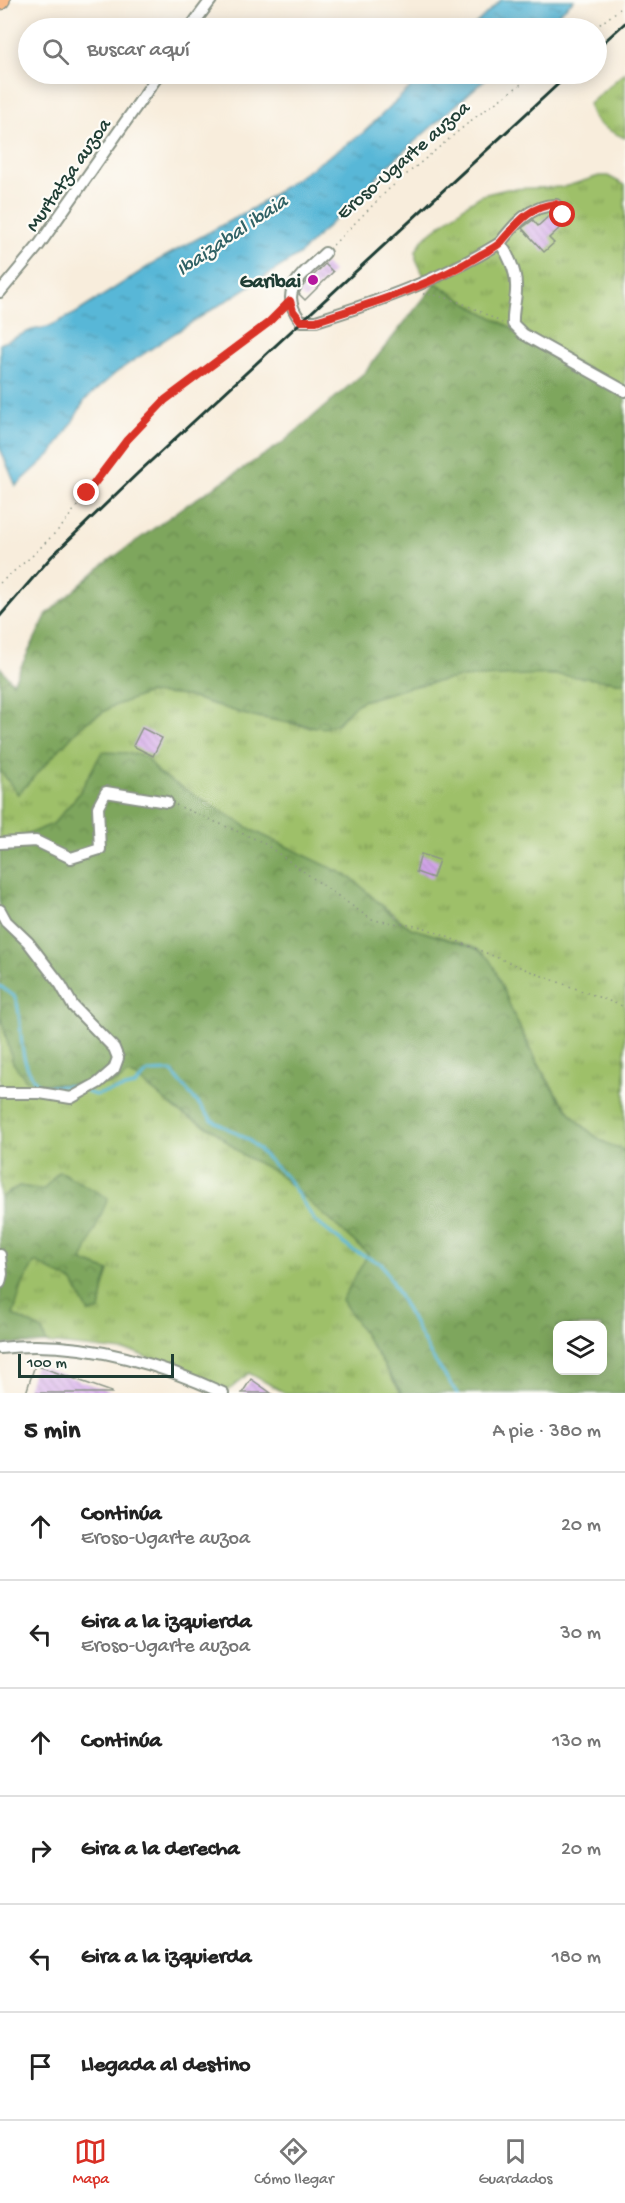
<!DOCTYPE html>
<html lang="es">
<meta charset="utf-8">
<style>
body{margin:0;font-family:"Gochi Hand",sans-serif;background:#f6f6f6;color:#222}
.controls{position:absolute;right:18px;bottom:18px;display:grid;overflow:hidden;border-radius:12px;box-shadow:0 3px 15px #0003}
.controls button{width:54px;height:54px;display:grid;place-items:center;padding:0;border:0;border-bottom:2px solid #e0e0e0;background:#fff;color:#222;font:30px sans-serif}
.scale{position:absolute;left:18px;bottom:15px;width:156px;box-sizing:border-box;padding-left:6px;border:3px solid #1f3d34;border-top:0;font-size:16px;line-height:21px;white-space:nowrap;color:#1f3d34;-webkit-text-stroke:4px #fdfcf7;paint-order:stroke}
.stop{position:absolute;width:18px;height:18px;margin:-14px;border:4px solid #d93025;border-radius:50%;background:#fff}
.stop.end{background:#d93025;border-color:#fff;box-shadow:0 2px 6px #0008}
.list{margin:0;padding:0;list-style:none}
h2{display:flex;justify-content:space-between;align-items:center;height:78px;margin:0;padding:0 24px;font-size:26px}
h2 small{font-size:20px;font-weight:400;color:#767676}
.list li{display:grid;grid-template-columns:39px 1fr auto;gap:18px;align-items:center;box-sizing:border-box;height:108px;padding:0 24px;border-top:2px solid #e0e0e0}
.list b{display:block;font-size:22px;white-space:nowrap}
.list p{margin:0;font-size:20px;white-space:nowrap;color:#767676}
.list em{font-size:20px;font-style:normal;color:#767676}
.icon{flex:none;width:33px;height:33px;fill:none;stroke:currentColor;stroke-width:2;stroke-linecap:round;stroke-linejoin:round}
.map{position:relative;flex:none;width:625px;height:1393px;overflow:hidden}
.search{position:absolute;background:#fff;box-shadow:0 3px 15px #0003;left:18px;right:18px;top:18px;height:66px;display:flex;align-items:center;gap:15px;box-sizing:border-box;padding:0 21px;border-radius:33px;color:#767676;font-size:22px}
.sheet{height:726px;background:#fff}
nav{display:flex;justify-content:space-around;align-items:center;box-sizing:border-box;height:84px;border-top:2px solid #e0e0e0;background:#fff;font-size:16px;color:#767676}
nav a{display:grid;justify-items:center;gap:3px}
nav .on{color:#d93025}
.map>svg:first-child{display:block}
</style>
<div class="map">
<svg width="625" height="1393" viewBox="0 0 625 1393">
<defs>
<pattern id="grass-tufts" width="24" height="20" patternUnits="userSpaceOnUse" patternTransform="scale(1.5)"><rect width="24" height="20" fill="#9ec069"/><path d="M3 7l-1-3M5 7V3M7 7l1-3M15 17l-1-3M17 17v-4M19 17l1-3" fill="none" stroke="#809d57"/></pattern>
<pattern id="forest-crowns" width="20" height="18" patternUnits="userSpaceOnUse" patternTransform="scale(1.5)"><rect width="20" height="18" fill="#7ea65d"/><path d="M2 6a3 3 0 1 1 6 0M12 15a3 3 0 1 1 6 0" fill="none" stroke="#67884e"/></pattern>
<pattern id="water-ripples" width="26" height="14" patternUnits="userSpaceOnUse" patternTransform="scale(1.5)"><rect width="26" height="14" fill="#59b7d7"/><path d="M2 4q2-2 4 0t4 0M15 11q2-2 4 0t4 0" fill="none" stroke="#4996af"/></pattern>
<pattern id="building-back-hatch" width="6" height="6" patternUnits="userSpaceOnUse" patternTransform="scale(1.5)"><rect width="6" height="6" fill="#d3a5ea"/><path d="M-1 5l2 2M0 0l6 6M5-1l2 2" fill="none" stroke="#ab88be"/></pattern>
</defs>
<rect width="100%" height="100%" fill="#fdfcf7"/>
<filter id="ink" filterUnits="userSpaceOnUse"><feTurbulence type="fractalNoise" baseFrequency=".0167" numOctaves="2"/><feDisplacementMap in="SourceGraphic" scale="12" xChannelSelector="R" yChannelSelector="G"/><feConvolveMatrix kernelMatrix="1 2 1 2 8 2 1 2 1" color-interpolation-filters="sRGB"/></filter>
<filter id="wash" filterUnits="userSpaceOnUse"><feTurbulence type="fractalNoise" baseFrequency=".008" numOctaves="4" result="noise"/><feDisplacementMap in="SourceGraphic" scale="24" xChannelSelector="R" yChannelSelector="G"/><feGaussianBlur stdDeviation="1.35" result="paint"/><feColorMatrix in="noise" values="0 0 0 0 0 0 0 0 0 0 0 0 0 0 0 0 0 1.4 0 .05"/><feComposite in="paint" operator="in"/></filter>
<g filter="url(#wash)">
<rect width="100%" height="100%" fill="#f8eddc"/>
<g fill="url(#grass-tufts)" stroke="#5e7e4e" stroke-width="1.5">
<path d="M625,72v66c-17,-8 -33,-13 -36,-34z"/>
<polygon points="599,176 608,176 625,185 625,390 457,298 425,278 416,259 416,251 423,239 466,205 482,195 507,189 564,187"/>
<path d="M529,674l45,2 51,7v468c-57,-16 -89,-92 -113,-140 -9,-20 -19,-39 -29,-58l-13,-7 -59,-18 -71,-56 -25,-10 -33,-18 -28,-12 -93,-57c-6,-5 -10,-13 -16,-18 -6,-5 -33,-4 -43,-5l-24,43 -25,29 -27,11 -2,7 -24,6v-78l18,24 64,-69 29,-18 32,-13 21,-1 23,3 60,19 61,12 29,-3 15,-16 10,-7 48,-14 46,-9z"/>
<polygon points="0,1014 13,1063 41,1084 110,1084 119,1081 127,1074 136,1077 181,1113 212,1129 243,1155 277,1173 368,1254 343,1301 401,1393 285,1393 249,1373 227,1392 134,1352 46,1343 42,1330 13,1315 23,1283 35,1261 73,1282 89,1313 100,1310 104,1286 109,1271 82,1261 107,1198 19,1186 0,1198"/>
</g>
<g fill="url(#forest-crowns)" stroke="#4e7248" stroke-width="1.5" fill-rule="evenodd">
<polygon points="436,283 473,307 625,390 625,683 552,674 456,678 410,687 362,701 352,708 337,724 323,728 247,715 187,696 149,693 111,707 82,725 18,794 0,770 0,667 13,683 47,614 104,564 185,506 281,444 365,372"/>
<path d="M102,752c10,1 37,0 43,5 6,5 10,13 16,18l93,56 98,47 41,38 18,12 66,21 12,10 5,8c24,58 64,166 131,184v242h-223l-60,-93 26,-46 -91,-81 -34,-18 -31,-26 -31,-16 -45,-36 -9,-3 -8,7 -9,3h-69l-15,-4 -13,-17 -13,-49v-166l24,-6 1,-7 28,-11 25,-29zM558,1326h44v44h-44z"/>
<polygon points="59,1171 108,1198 82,1261 109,1271 104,1286 100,1310 89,1313 73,1282 35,1262 23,1283 13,1315 42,1330 46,1343 0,1345 0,1198 19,1186 43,1190"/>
</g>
<g fill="url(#water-ripples)" stroke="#3c7a86" stroke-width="1.5">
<polygon points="501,0 574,0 542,28 471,28"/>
<polygon points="424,74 491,74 394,160 299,255 175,333 118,371 85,400 70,426 52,453 16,486 0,448 0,344 32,330 48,327 76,313 157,261 253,208 363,133"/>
</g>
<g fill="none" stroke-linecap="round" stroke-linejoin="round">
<g stroke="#59b7d7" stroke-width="3">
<path d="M0,986l14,10 3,7c7,31 -1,58 23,84l28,-1 10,3"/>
<polyline points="87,1092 95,1095 134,1086 148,1072 171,1071 212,1120 249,1140 288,1179 315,1221 352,1250 382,1264 432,1357 457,1393"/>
</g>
</g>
<g id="blocks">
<g fill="url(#building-back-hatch)">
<polygon points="551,214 562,226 549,238 554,243 544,252 522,228 533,220 538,226"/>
<polygon points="325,264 333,272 305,300 299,294 302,287"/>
<polygon points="142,728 162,738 153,756 133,746"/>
<polygon points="421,854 439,860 433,878 416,872"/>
<polygon points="35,1365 112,1392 112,1393 26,1393"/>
<polygon points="251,1379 271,1393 242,1393"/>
</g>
</g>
</g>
<g filter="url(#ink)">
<use href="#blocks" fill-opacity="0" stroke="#8c9588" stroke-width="1.5"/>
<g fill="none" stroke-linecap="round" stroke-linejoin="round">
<g stroke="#8c9588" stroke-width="14">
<g id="minor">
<polyline points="190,28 211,0"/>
<path d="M563,215l-7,-10c-26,0 -42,20 -56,38 8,11 16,28 16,42 1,14 -4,24 -3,39l10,10 102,57"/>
<path d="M325,253c-22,22 -49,37 -24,68h15c64,-20 126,-42 184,-78"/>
<polyline points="0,292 39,245 159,74"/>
<polyline points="0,843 36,841 71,858 100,849 98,807 106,792 167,802"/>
<polyline points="0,910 6,921 28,942 61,985 73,1006 114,1048 118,1058 114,1069 98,1083 71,1098 40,1093 0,1093"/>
<polyline points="0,1255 2,1274 0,1283"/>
<path d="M0,1348c77,-9 154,13 223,45"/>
</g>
</g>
<g stroke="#8c9588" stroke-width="18">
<polyline id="highway" points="0,2 2,0"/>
</g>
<g stroke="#8c9588" stroke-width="1.5" stroke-dasharray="1.5 4.5" stroke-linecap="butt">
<polyline points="595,28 625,5"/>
<polyline points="333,245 389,189 473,119 535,74"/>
<path d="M423,294c29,2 53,15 79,29"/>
<polyline points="0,583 32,556 62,526 127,440 165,400 268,323 283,308"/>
<polyline points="176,805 262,842 372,920 423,927 537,974 625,1007"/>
</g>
<use href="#minor" stroke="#fff" stroke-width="10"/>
<use href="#highway" stroke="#f9bc8a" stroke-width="15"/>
<g stroke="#1f3d34" stroke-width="3">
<polyline points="596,49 625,23"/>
<polyline points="0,616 52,556 139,472 569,74"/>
</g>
</g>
</g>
<g fill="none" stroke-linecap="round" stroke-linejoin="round" filter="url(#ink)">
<path stroke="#d93025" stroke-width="8" d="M87,493l40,-53 38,-40 103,-77 22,-22 3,10 8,10h15c57,-18 115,-35 166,-67 6,-3 14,-7 19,-12 16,-18 28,-36 55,-38l7,11"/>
</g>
<circle fill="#b5179e" stroke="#fdfcf7" stroke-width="2" cx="313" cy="280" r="6"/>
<g text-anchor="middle" stroke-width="4.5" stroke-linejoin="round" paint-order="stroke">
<g font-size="20" fill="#1f3d34" stroke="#fdfcf7">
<text transform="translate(402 159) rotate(-41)" y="7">Eroso-Ugarte auzoa</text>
<text transform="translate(67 174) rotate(-55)" y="7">Murtatza auzoa</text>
</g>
<g font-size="20" font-weight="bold" fill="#1f3d34" stroke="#fdfcf7" text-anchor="end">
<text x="301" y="287">Garibai</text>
</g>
<g font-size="21" font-style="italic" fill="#306265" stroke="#fdfcf7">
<text transform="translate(231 234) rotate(-34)" y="7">Ibaizabal ibaia</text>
</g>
</g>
</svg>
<div class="controls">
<button><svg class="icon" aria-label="layers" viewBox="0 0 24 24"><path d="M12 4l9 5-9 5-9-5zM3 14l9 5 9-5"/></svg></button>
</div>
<div class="scale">100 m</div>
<div class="stop" style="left:563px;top:215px"></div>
<div class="stop end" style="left:87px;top:493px"></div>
<div class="search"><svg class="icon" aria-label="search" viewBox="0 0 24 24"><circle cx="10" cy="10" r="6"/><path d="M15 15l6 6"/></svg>Buscar aquí</div>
</div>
<section class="sheet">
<h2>5 min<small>A pie · 380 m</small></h2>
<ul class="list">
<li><svg class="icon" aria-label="ahead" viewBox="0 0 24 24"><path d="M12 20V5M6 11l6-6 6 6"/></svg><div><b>Continúa</b><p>Eroso-Ugarte auzoa</p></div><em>20 m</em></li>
<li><svg class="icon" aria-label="left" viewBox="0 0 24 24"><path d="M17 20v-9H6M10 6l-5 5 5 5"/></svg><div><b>Gira a la izquierda</b><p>Eroso-Ugarte auzoa</p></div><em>30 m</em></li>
<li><svg class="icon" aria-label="ahead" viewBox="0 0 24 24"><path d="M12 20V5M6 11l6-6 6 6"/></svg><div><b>Continúa</b></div><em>130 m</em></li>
<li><svg class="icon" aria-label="right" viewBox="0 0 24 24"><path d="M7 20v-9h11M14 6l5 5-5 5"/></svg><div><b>Gira a la derecha</b></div><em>20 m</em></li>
<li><svg class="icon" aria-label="left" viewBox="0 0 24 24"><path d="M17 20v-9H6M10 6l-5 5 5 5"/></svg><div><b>Gira a la izquierda</b></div><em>180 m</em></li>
<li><svg class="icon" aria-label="arrive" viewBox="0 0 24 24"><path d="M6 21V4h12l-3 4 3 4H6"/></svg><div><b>Llegada al destino</b></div></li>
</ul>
</section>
<nav>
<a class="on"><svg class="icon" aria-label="map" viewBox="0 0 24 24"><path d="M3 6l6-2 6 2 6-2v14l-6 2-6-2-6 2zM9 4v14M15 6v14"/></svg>Mapa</a>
<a><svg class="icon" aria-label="directions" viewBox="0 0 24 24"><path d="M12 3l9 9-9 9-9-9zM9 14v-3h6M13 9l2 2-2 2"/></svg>Cómo llegar</a>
<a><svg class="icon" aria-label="saved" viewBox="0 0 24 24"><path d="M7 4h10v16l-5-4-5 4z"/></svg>Guardados</a>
</nav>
